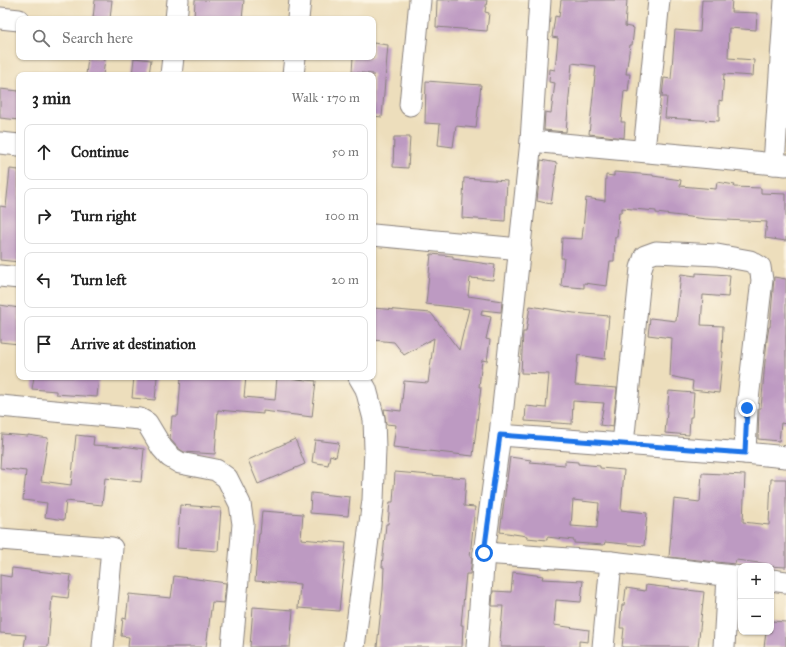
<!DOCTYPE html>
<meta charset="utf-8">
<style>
body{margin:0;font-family:"IM FELL Great Primer",serif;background:#f2f2f2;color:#222}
.controls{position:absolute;right:12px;bottom:12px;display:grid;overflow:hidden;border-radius:8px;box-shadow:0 1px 3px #0004}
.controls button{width:36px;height:36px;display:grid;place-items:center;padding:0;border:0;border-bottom:1px solid #e0e0e0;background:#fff;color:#222;font:20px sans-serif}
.stop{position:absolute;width:12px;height:12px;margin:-9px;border:3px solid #1a73e8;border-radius:50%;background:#fff}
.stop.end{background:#1a73e8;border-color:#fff;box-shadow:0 1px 4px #0008}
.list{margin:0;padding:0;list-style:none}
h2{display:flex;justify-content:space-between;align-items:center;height:52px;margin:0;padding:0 16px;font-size:17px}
h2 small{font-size:13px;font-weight:400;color:#767676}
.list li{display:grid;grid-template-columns:26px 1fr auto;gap:12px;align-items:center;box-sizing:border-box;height:56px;margin:0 8px 8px;padding:0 8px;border:1px solid #e0e0e0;border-radius:8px}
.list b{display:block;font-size:15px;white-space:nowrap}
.list em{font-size:13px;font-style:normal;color:#767676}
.icon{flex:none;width:22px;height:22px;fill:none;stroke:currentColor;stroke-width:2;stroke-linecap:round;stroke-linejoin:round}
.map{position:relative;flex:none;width:786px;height:647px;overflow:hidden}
.search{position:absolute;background:#fff;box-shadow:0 1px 3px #0004;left:16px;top:16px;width:360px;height:44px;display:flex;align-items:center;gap:10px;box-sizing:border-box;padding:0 14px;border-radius:8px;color:#767676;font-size:15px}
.panel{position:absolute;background:#fff;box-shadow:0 1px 3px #0004;left:16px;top:72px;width:360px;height:308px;border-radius:8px}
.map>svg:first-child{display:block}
</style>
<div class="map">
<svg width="786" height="647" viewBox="0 0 786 647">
<rect width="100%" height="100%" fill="#fcf5e5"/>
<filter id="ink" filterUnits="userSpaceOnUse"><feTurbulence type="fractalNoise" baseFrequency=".025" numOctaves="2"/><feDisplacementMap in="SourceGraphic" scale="8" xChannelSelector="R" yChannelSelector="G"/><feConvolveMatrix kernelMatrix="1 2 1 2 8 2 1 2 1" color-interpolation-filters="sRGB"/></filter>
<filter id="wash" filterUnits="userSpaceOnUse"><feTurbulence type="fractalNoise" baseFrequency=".012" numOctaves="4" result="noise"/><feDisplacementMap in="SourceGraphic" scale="16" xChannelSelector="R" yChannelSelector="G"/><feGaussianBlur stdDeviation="0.9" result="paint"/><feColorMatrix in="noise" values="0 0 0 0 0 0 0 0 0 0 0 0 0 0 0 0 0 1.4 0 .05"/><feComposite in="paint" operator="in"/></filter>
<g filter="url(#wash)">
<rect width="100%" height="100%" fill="#eddebc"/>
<g id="blocks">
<g fill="#bd9ac2" fill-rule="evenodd">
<polygon points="95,0 112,0 110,19 93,18"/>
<polygon points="195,0 244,0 242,19 194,19"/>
<polygon points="437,0 487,0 485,12 489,13 487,31 436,27"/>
<polygon points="561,0 627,0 625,26 634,28 632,45 630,45 626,74 630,74 628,92 624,91 621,122 625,122 624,138 589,134 596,66 572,63 566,132 544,130 545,112 551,113 555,83 549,82 550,69 555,70 558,38 552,37 555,16 559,17"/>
<polygon points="702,0 732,0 731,12 757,13 756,30 729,28 728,58 754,60 753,76 724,74 722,101 719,100 719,121 665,118 667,97 662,97 664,78 671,79 675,30 700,32"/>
<polygon points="373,43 388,45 382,117 373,116 373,74 352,72 353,57 373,57"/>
<polygon points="88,57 105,59 103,75 86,75"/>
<polygon points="134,58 151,60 149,75 132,75"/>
<polygon points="426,81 481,85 476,128 456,126 453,147 438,145 440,124 425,123"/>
<polygon points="0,89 19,91 19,120 0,118"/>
<polygon points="394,137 410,137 408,168 393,167"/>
<polygon points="541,160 557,163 551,204 537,201"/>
<polygon points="10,169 19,170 19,262 0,260 0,206 6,207"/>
<polygon points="614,172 653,175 653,176 681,180 680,186 716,189 717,182 735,185 734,187 761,188 761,193 786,194 786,241 765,238 767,222 706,219 656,213 656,211 622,208 622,212 619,212 617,237 615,237 614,261 610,261 607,286 584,283 584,288 561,286 564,258 561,258 562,238 582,239 586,198 605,201 606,175 614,176"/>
<polygon points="464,178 507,181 505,221 462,218"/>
<polygon points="431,254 453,256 453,259 495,265 493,280 470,278 468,296 502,301 501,312 482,310 481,315 491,317 486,339 490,340 487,361 482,360 479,387 481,387 473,456 393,447 396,425 386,424 384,409 401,411 404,381 428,383 434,338 404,355 394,342 373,340 373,308 431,313 459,350 469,309 426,304"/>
<polygon points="696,273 730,275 728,297 703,295 701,325 723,326 722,352 723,352 719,393 692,390 693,381 670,376 672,338 648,335 650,318 676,321 681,274 696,276"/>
<polygon points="774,277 786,279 786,424 781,423 779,441 758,439 759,408 761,408 767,339 769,327 770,327"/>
<polygon points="0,305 19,308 19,344 0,342"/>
<polygon points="530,306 574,313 609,316 605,359 578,355 575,385 617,388 613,427 600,425 604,403 573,401 572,424 525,421 526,406 546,408 549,374 521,373 523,332 526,332"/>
<polygon points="34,377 99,377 97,397 56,394 56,391 32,389"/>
<polygon points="134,377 157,377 155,400 132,398"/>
<polygon points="181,377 246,377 244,397 275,400 277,377 316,381 312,417 263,411 263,414 218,410 215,454 184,452 178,448 170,439 172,416 178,416"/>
<polygon points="669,391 694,393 692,417 690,417 689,435 665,433"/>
<polygon points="2,434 28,436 28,435 48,438 41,481 71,485 76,435 94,437 93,445 123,447 123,446 144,449 141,482 105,478 102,505 66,501 64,520 45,517 47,503 23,500 26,471 0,468"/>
<polygon points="295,439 305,464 258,484 248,460"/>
<polygon points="315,440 339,443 336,457 330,455 328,465 312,462"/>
<path d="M510,457l21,3 -1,2 35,3v-4l13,1v2l22,2v2l24,2 -3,40 26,3 -3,33 -39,-4 -1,3 -30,-2v-3l-27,-3v3l-20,-2v-2l-27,-4zM573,500l26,3 -2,25 -26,-2z"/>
<polygon points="395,472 466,478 464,506 475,507 470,557 472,558 470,574 466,574 461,625 463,625 462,647 377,647 383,590 384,567 382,567 386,524 388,524 390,502 393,502"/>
<polygon points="702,473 745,475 743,522 769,525 771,479 786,479 786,567 767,566 767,564 736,560 735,564 669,557 674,499 700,502"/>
<polygon points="311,493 350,497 348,516 310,513"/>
<polygon points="180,505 221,508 218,551 177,548"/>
<polygon points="262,511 303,514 301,539 346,543 339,611 298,608 300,584 255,581 259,534 260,534"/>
<polygon points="12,568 71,575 68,598 52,596 48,647 24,647 26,635 0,633 0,575 11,577"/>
<polygon points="513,572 543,576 542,579 583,581 581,602 556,600 554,625 589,630 588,642 579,641 579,647 501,647 501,642 500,641 503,606 492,606 493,591 511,592"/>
<polygon points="174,576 226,583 224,603 212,602 206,647 128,647 129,637 121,636 123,618 126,619 129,594 171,598"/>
<polygon points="646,585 704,592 698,647 622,647 624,628 620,628 622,605 624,605 626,588 645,591"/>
<polygon points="253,607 293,610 290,647 250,647"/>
<polygon points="771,621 786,622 786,647 764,647 766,632 771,632"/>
</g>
</g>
</g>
<g filter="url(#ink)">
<use href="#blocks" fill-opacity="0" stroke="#88807c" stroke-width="1"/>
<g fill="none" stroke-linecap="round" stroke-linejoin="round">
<g stroke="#88807c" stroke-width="23">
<g id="minor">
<polyline points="0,18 19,20"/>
<polyline points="176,19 178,0"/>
<polyline points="298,19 300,0"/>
<polyline points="171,75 173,57"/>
<polyline points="293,75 295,57"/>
<polyline points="410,105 420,0"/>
<polyline points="531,141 786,165"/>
<polyline points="0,143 19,145"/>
<polyline points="644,151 659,0"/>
<polyline points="774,164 785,0"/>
<polyline points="373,235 521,249"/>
<polyline points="0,276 19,278"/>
<polyline points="0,406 140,419 147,423 162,448 170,457 180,463 216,470 227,478 240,504 243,524 232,647"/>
<polyline points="500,435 745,453 786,457"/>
<polyline points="623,444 641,268 645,256 656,252 717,255 750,261 760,267 762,280 747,408 745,453"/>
<polyline points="0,539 112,548 103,647"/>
<polyline points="484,553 611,562 741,577"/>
<polyline points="771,580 786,582"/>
<polyline points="354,647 373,500 375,449 374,419 366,389 359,377"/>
<polyline points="477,647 484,553 500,435 531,141 540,0"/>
<polyline points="603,647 611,562"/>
<polyline points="724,647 728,576"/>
</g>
</g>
<use href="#minor" stroke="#fff" stroke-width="21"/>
</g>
</g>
<g fill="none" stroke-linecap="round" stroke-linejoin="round" filter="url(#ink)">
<polyline stroke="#1a73e8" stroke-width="5" points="484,553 500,435 745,453 747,408"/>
</g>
</svg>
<div class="controls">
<button>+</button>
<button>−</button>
</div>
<div class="stop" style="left:484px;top:553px"></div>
<div class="stop end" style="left:747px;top:408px"></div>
<div class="search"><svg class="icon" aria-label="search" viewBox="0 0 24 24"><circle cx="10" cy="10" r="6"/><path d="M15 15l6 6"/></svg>Search here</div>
<section class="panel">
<h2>3 min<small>Walk · 170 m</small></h2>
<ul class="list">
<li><svg class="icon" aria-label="ahead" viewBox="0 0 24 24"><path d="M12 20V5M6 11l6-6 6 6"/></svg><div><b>Continue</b></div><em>50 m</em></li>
<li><svg class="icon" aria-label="right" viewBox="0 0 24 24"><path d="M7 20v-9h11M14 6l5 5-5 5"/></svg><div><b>Turn right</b></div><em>100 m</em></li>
<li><svg class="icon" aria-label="left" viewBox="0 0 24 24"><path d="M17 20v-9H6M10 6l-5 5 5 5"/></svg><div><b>Turn left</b></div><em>20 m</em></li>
<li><svg class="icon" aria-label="arrive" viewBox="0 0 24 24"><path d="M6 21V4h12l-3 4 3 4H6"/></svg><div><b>Arrive at destination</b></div></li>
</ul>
</section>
</div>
